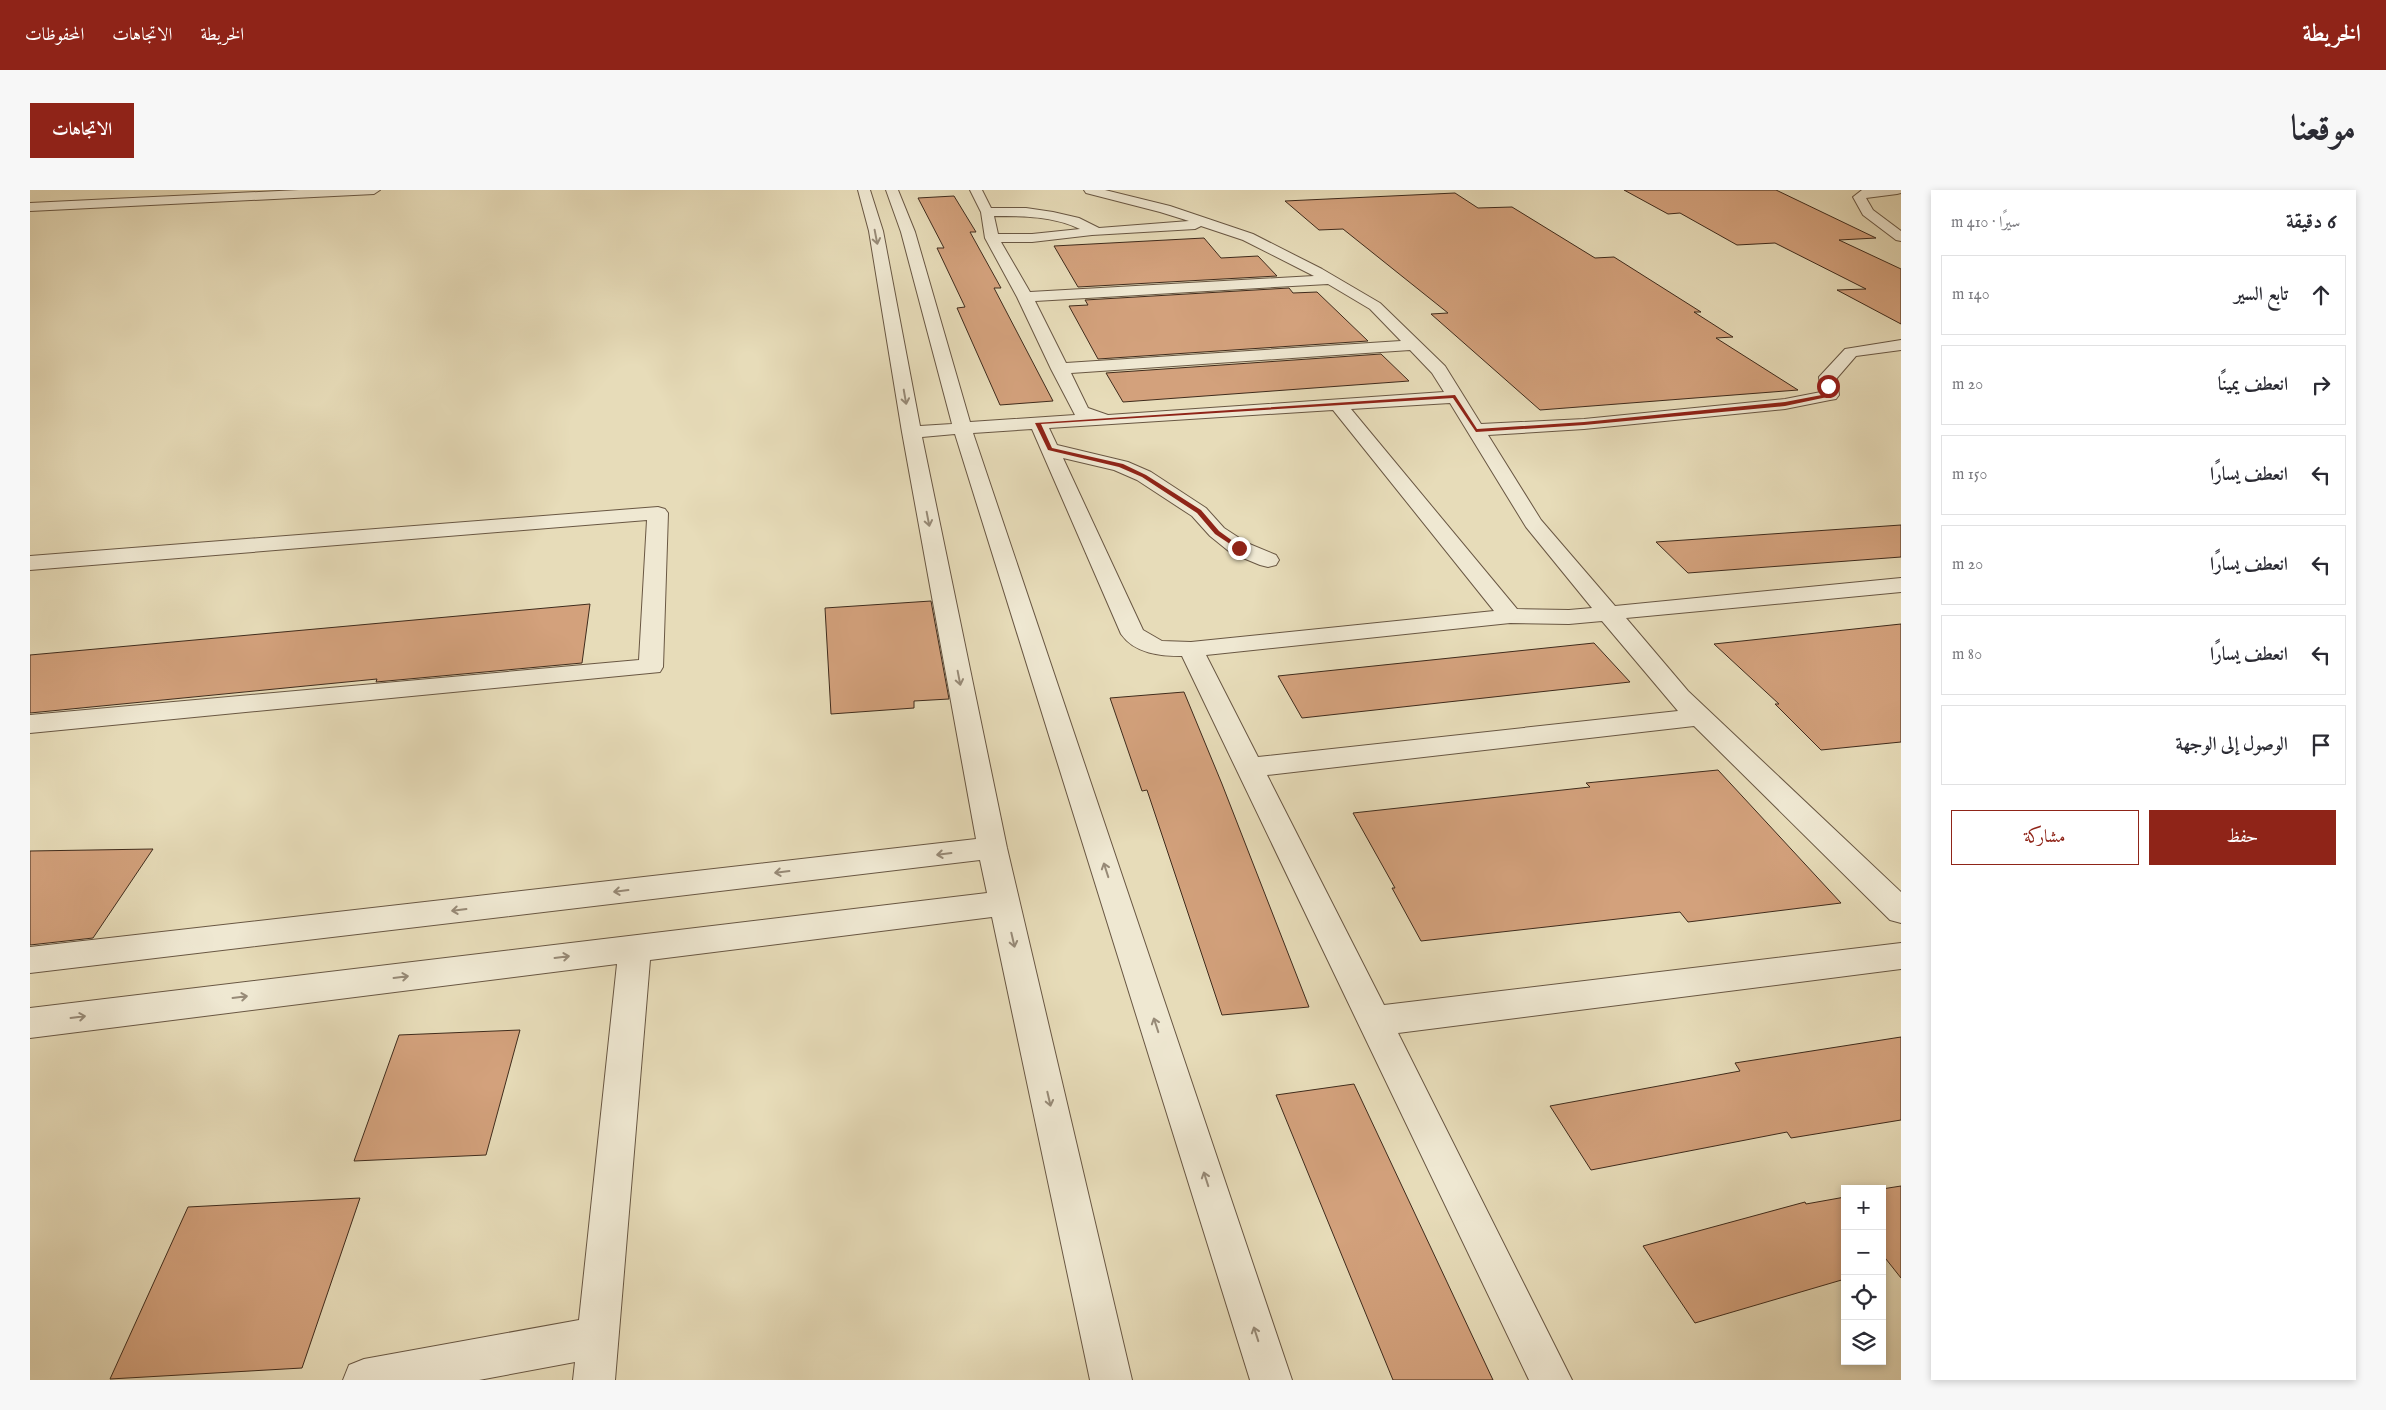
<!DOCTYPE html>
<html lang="ar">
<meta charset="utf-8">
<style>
body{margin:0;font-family:"IM FELL English",Amiri,serif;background:#f7f7f7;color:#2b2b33;direction:rtl}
.controls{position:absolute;right:15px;bottom:15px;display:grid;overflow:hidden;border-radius:0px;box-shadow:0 2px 8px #0003}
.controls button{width:45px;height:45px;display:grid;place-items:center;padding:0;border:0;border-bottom:1px solid #e1e1e2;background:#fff;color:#2b2b33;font:25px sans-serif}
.stop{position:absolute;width:15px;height:15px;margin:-11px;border:4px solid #8f2418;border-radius:50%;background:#fff}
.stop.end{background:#8f2418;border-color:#fff;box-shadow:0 1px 5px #0008}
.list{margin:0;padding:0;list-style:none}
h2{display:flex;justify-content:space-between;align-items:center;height:65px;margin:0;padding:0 20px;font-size:21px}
h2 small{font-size:16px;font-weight:400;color:#7c7c81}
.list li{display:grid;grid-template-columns:32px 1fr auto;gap:15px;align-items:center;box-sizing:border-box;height:80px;margin:0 10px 10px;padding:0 10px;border:1px solid #e1e1e2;border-radius:0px}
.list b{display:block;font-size:19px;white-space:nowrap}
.list em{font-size:16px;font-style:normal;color:#7c7c81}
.actions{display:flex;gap:10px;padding:15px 20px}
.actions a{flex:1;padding:11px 0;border:1px solid #8f2418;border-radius:0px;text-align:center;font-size:18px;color:#8f2418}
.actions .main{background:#8f2418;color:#fff}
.icon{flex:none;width:28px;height:28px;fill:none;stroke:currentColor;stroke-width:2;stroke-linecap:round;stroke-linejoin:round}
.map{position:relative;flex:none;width:1871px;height:1190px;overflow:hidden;direction:ltr;border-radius:0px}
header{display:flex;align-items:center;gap:30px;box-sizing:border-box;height:70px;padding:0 25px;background:#8f2418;color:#fff}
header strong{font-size:24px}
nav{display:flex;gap:28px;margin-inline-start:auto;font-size:18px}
.intro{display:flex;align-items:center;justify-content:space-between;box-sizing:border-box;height:120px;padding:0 30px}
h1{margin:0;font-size:35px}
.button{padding:12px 22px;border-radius:0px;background:#8f2418;color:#fff;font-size:18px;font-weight:700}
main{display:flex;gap:30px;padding:0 30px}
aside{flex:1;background:#fff;border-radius:0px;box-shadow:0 2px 8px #0003}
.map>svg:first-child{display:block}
</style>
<header>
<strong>الخريطة</strong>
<nav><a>الخريطة</a><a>الاتجاهات</a><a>المحفوظات</a></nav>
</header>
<div class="intro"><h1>موقعنا</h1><a class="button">الاتجاهات</a></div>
<main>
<aside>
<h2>6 دقيقة<small>سيرًا · 410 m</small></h2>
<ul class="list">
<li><svg class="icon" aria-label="ahead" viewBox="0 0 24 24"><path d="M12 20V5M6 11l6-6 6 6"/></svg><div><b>تابع السير</b></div><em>140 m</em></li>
<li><svg class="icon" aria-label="right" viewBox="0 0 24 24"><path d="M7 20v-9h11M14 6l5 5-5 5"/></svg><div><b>انعطف يمينًا</b></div><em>20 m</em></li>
<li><svg class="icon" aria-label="left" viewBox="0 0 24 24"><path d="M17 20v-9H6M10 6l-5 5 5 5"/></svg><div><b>انعطف يسارًا</b></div><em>150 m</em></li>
<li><svg class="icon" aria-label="left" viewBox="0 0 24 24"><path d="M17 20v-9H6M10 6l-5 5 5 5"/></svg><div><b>انعطف يسارًا</b></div><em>20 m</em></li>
<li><svg class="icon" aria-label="left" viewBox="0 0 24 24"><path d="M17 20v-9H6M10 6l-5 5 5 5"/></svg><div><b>انعطف يسارًا</b></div><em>80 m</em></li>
<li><svg class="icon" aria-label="arrive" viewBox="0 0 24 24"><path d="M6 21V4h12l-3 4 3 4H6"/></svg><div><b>الوصول إلى الوجهة</b></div></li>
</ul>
<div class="actions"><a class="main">حفظ</a><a>مشاركة</a></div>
</aside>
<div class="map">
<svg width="1871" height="1190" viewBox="0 0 1871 1190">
<rect width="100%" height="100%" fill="#e7dcb9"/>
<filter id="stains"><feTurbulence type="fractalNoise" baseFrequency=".004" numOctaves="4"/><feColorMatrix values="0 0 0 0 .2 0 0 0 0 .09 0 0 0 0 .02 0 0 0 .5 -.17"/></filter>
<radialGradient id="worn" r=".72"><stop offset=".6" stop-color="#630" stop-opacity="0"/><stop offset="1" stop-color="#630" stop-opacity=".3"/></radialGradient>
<g fill="#d3a17c" stroke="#3f2b1c">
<polygon points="1594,0 1746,0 1846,48 1809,50 1871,79 1871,134 1807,100 1836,99 1745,53 1707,55 1650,23 1638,24"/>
<polygon points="1425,3 1448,18 1482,17 1565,68 1584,67 1671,122 1664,122 1703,147 1686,148 1768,200 1510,220 1401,124 1418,123 1313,39 1289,40 1255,11"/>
<polygon points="924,6 946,42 940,42 971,98 964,98 1023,211 970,215 927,118 935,117 907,58 914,58 888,8"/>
<polygon points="1174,48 1191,68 1228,66 1247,86 1048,97 1024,56"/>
<polygon points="1259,98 1263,103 1287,102 1338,151 1068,169 1039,116 1058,115 1055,110"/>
<polygon points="1351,164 1379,191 1093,212 1076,183"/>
<polygon points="1871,335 1871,367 1658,383 1626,352"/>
<polygon points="901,411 919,509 884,511 884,518 801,524 795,418"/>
<polygon points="560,414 552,473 346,492 347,489 0,523 0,465"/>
<polygon points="1871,434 1871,552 1791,560 1745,514 1749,514 1684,454"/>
<polygon points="1564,453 1600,492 1272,528 1248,486"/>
<polygon points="1154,502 1192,594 1279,817 1192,825 1117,600 1112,601 1080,508"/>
<polygon points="1688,580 1811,713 1658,732 1650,722 1391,751 1362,698 1365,698 1323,623 1560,597 1556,593"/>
<polygon points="123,659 63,748 0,755 0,661"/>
<polygon points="490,840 456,965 324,971 369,845"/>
<polygon points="1871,847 1871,930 1761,948 1757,942 1561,980 1520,916 1710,881 1705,873"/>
<polygon points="1324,894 1463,1190 1363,1190 1246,905"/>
<polygon points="1871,996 1871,1088 1852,1064 1852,999"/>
<polygon points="1815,1007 1815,1089 1665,1133 1613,1056 1775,1012 1776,1014"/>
<polygon points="330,1008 272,1178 80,1189 158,1017"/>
</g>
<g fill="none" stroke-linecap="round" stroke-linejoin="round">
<g stroke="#695743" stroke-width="2">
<g id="street">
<polygon points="269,0 350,0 344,4 0,21 0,13"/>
<path d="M828,0h12l13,41 37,195 32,-2 -51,-192 -15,-42h12l17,42 55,190 105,-7 -24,-46 -34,-72 -32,-59 -4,-26 -11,-22h12l9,18h35l27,4 26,6 20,10 90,-7 -29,-9 -74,-19 -2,-3h21l65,16 83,28 69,35 58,34 65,63 36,58 103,-5 201,-20 36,-7 -2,-15 26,-28 56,-9v10l-45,6 -19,22 2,17 -3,4 -6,1 -45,9 -201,20 -96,6 53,85 74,86 286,-28v14l-275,26 62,73 213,201v31l-11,-3 -196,-194 -427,49 117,230 517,-62v26l-503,64 174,347h-43l-347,-724c-21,0 -47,-2 -61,-22l-89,-205 -59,4 319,947h-42l-295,-946 -33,3 85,411 125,532h-42l-98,-463 -342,43 -35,420h-42l2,-18 -96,18h-136l6,-15 15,-6 215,-39 38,-356 -587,74v-30l957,-115 -7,-33 -950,113v-26l946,-108 -74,-407 -33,-201zM964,26c29,0 59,0 86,13l-48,5h-34zM1171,36l42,14 71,36 -284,16 -29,-50h31l60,-7 103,-6zM1298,94l42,25 31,32 -335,22 -31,-62zM1380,160l22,23 12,19 -336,23 -20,-7 -17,-35zM1420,213l76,124 66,81 -23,2 -52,-1 -166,-200zM1303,220l161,201 -303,31 -29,-1 -19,-11 -80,-172 51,12 23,10 55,36 18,20 21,17 29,12 8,2 8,-2 3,-5 -3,-5 -29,-12 -23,-15 -18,-20 -55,-36 -23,-10 -71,-17 -8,-17zM1572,431l76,90 -420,46 -52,-102 304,-32 59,1z"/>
<polygon points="1832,0 1871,0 1871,3 1867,4 1836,8 1843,20 1871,41 1871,51 1866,50 1833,25 1823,7"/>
<polygon points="628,317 635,319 638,323 633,477 630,482 0,543 0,525 609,470 617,330 0,380 0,366"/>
</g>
</g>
<use href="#street" fill="#efe8d2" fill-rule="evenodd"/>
</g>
<defs><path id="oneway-shaft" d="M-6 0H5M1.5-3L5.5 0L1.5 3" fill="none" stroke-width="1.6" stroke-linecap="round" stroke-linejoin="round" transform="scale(1.25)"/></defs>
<g stroke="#978a77">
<use href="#oneway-shaft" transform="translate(846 47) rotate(79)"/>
<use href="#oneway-shaft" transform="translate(875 207) rotate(80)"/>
<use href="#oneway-shaft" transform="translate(898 329) rotate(79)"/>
<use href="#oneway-shaft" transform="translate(929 488) rotate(79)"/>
<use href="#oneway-shaft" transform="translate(914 664) rotate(173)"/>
<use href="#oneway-shaft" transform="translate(1076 680) rotate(-108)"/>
<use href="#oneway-shaft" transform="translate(752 682) rotate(173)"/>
<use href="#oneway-shaft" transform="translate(591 701) rotate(173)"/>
<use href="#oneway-shaft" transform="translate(429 720) rotate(173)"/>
<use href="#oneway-shaft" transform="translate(983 750) rotate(77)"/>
<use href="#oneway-shaft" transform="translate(532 767) rotate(-7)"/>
<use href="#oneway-shaft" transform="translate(371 787) rotate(-7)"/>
<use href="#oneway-shaft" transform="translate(210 807) rotate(-7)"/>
<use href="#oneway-shaft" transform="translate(48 827) rotate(-7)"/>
<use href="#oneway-shaft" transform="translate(1126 835) rotate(-108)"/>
<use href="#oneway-shaft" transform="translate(1019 909) rotate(77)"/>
<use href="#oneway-shaft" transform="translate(1176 989) rotate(-108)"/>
<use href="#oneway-shaft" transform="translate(1226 1144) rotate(-108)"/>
</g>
<polygon fill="#8f2418" points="1798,194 1801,196 1802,206 1755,216 1554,235 1446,242 1423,208 1011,234 1022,258 1093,274 1116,285 1171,320 1189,341 1211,357 1209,360 1185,344 1167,323 1112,287 1089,277 1018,260 1005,233 1425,205 1447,239 1554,232 1755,212 1797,204 1796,196"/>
<rect width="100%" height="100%" filter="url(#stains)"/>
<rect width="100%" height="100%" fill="url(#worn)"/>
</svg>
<div class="controls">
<button>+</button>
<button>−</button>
<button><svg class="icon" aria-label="locate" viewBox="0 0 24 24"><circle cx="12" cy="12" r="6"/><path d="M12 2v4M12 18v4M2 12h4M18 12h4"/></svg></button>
<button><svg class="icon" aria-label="layers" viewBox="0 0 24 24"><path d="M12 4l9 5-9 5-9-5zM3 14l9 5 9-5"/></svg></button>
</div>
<div class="stop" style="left:1798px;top:196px"></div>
<div class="stop end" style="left:1209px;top:358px"></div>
</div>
</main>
